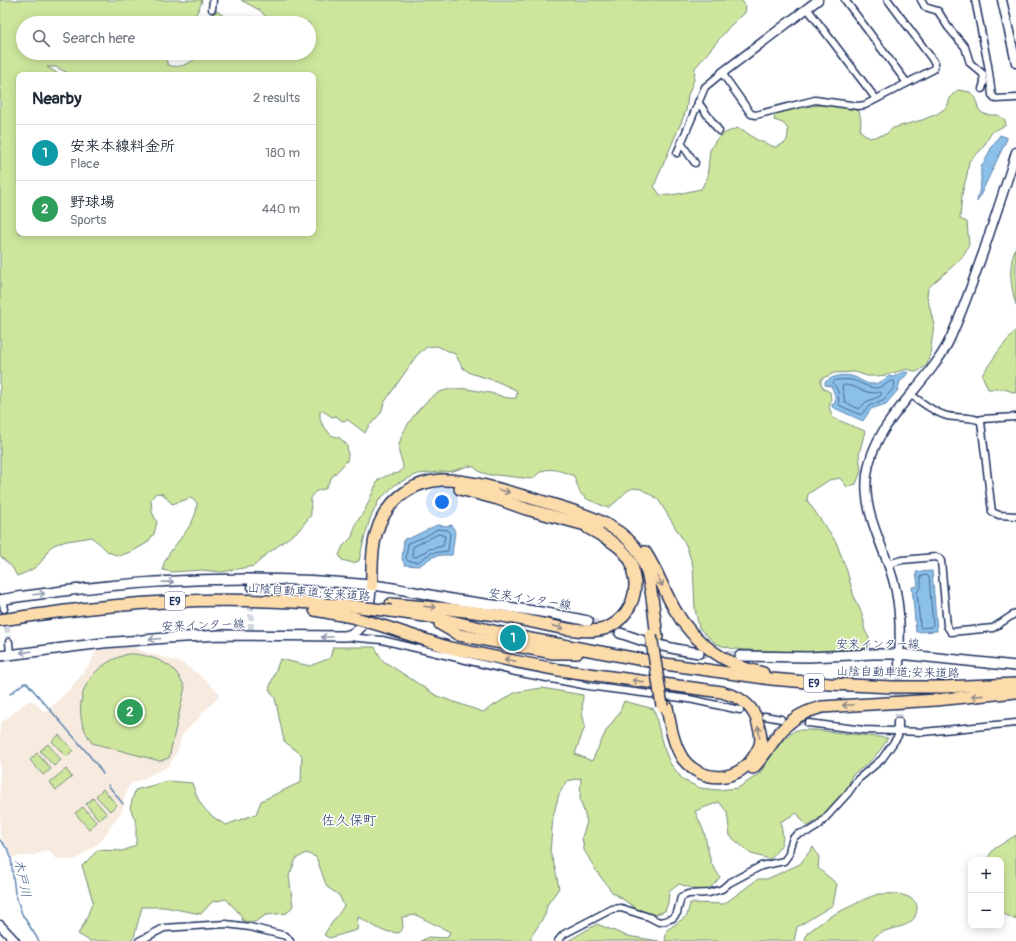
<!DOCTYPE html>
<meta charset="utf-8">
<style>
body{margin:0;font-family:Pangolin,"Klee One",sans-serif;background:#f2f2f3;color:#1f2937}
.controls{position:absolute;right:12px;bottom:12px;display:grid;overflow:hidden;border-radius:8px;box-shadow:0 2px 10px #0003}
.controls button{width:36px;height:36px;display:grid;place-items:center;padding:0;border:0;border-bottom:1px solid #e0e1e3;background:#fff;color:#1f2937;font:20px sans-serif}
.you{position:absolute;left:442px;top:502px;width:14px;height:14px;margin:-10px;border:3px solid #fff;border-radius:50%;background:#1a73e8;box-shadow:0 0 0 6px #1a73e833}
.badge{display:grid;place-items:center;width:26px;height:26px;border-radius:50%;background:#1f6fb2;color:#fff;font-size:13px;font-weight:700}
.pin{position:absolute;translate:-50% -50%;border:2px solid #fff;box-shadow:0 1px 4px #0006}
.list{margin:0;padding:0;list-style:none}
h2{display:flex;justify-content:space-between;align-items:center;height:52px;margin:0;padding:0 16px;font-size:17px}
h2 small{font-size:13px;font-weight:400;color:#747a83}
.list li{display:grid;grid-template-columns:26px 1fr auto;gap:12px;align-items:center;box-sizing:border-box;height:56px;padding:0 16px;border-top:1px solid #e0e1e3}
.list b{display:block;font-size:15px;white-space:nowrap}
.list p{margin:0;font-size:13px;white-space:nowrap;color:#747a83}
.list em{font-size:13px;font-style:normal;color:#747a83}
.icon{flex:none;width:22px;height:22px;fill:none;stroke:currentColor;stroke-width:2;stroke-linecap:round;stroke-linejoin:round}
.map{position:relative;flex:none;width:1016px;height:941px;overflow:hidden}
.search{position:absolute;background:#fff;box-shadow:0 2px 10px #0003;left:16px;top:16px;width:300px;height:44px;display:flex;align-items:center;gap:10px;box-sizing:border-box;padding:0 14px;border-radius:22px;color:#747a83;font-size:15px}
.panel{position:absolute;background:#fff;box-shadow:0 2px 10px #0003;left:16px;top:72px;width:300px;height:164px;border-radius:8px}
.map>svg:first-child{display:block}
</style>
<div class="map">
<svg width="1016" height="941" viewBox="0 0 1016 941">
<rect width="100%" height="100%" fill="#fff"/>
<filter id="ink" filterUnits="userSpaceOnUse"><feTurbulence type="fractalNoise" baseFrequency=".025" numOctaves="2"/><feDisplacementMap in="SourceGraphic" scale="8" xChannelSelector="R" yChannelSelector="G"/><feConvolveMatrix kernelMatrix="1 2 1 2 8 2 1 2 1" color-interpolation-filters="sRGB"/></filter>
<g filter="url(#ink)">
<polygon fill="#f7eadf" points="132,647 152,654 182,663 194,671 220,693 219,696 182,735 179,747 172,761 167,767 140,780 132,783 129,786 124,797 123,809 101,841 75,860 57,859 49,851 47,850 35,855 13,857 9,849 0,836 0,724 28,701 34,701 45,713 68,691 89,665 97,650"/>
<g fill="#cde69c" stroke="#748a7d" fill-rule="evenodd">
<path d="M0,0h202c-2,9 -8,19 -16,23h-163v30h140l5,12c12,4 20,-1 30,-8l1,-4h110v-30h-39l-9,-12 -20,-11h500l5,6 -1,7 -15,13 -35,42 -1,12 -6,15 -2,16 -32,75 6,9c10,2 29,-4 41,-6l6,-11 3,-28 6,-10 9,-7 12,-5 6,2 14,10 18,7c12,-4 13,-5 13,-18l-5,-6 -9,-3 1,-6c33,-8 51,-14 84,-3l2,10 -1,10 10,7 16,-4 7,-6 29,-8 15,-6 10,-7 4,-11 7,-6 12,2 6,6 2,10 4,5 6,2h10l7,5 1,5 -14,7 -10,17 -13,12 -2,14 -5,19 -2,25 7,3 2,23 -7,13 -34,30 -1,8 7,29 -4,29 -3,11 -10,7 -10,-3 -21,6 -9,1h-10l-12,-4 -21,1 -13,6v5l3,5 6,3 1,8 -2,7 4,11 32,13 -6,23 2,17 -5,13 -9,3 -7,-9 -11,2 -21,14 -1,6 29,42 10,26 9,32 6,11 3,10v7l5,10v7l-2,3 -60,4 -46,-1 -27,-2 -18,-5 -17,-16 -4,-19 -2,-43 -7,-21 -28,-46 -17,-10 -8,-1 -6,3 -10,10 -9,7 -21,-9 -7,-6 -6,-17c-10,-4 -22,-9 -32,-5 -4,2 -7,6 -10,8l-35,-4h-7l-10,-3 -6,-5 -6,-1 -15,5 -35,3 -22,10 -17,16 -9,19 -6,20 -5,22 -6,2 -11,-3 -3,-5 4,-9 9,-9 4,-14 9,-13 13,-30 10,-5 11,-2 4,-5c0,-8 -6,-14 -4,-23 3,-17 25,-46 41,-53 7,-3 20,-4 27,-3 10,2 21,3 31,6 6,2 11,4 18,3l1,-4 -1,-4 -20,-9 -26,-8 -7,-5 -8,-14 -18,-8 -10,1 -10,8 -33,48 -3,10 -13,14 -3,6 -17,-13 -6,1 -6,-5 -4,1 -9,-6 -3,1v7l2,5 9,11 9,3 7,7 1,10 -1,6 -15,16 -7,12c-18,2 -14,13 -14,26l-12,15 -32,24 -13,12 -32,6 -20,-2 -30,2 -9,-2c-1,-19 35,-41 34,-67l-6,-5 -19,6 -9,-10 -7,-1 -5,6 1,13 5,10 -3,12 -7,9 -14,8 -14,5 -11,-4 -8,-8 -9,-7c-12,3 -27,3 -37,8 -6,3 -8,9 -11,14 -6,10 -16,13 -26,17l-5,-9 -12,-11zM47,67h9l16,8h241v158h-294v-158h41z"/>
<polygon points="217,11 233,23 208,23 212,14"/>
<path d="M1016,246v59c-6,-22 -8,-38 0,-59z"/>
<polygon points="1016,330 1016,393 1004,389 988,389 982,375 1000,349"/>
<path d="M333,647h42l7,13 55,36 46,16 33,-20 26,-4 41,7 -1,17 3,14 -10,28 17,7 14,-30 13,-18 5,-12 30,8 9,37 7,17 13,17 17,8 18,2 20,-2 21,-14 23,-33 14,-11h19l73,8c-9,16 -21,28 -36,37l-5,14 -24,27 -16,11 -10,-14 -17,9c5,19 4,22 -10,37l-19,-5 -21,-18 -3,-24 -8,-10 -24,9 9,21 7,31 9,14c-15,20 -20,13 -41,7l-10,8 -1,11 -3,8 -11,4 -17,-6 -25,-17 -15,-20 -13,-22 -2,-13 5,-15 -7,-23 1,-21 -14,3 -8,13 -6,23 -3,35 5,16 4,20 -12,17 -2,10 -14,22v4h-110l7,-4 19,1 3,-6 -34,-17 -14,2 1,11 -4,5 -16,-2 -25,-14 -1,13 -28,8 -5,-3c5,-10 14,-19 20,-29l-5,-11 -12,-8 -11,-30 -10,-4 -10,6 -7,17 4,30 -6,7 -21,2 -11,7 -12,-1 -3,-7 -14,-15 -14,3 -11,12 -37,-7h-22l-8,30 -4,4h-40l-12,-7 7,-12 8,-21 -11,-35 16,-16 25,1 13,-6v-23l-6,-14 5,-18 34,-9 23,2c7,22 14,31 34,42l30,-11 5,-13 40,-19 1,-27 -18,-14 -9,-43 -6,-9 11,-30 30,7 20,-8z"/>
<path d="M128,654c14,-1 37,6 47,17 4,5 7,11 10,16l-16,71 -9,3 -68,-18c-5,-8 -10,-17 -11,-26 -4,-32 17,-55 47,-63z"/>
<polygon points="59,735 73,750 66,757 52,741"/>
<polygon points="48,744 61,760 54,766 40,751"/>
<polygon points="37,753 51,769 43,775 30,760"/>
<polygon points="66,769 72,777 56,790 50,782"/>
<polygon points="103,789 117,805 110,811 96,796"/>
<polygon points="93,798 107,814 99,820 86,804"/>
<polygon points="83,807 96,822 89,829 75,813"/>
<polygon points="1016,835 1016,920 1002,913 1001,909 1001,860 986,860 994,849"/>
<polygon points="813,847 819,857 818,868 837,884 833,905 797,927 794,941 665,941 667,930 687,916 690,903 724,904 758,879 767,879 800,864"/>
<path d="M878,894c12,0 27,-2 36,7 3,2 3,5 3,8 -2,25 -36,14 -45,32h-67l2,-8 22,-16 36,-18z"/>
<polygon points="597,924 627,936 659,941 568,941"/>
</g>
<g fill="#8bc0e9" stroke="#5e86b1">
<path d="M1000,135l6,2 1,2 -30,63c0,-7 4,-14 4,-21 0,-6 -1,-11 1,-17l2,-1 8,-17z"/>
<path d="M903,372h5v1l-6,7 -2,1 -2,9 -12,14 -15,5 -8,12 -31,-14v-3l3,-1c1,-6 -1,-11 -4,-17l-6,-1v-3c9,-7 21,-9 32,-4 5,3 10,6 15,6 8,0 11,-4 17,-8l4,1z"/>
<polygon points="437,525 448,526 452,525 455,532 452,555 441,555 432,557 419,566 405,565 402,559 404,539 410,538"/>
<polygon points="932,571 937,631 916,632 912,587 918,586 916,572"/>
</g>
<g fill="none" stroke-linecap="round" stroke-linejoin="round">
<g stroke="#486996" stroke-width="1">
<path d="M836,380c5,0 11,-1 16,0 14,4 23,15 38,1h4l1,2 -1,5 -11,12 -14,6 -8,9 -22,-10 -1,-14 -5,-8z"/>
<path d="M844,385c14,0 21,11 36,7l2,2 -2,2 -14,6 -7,7 -14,-7 -3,-15z"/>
<polygon points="438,529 448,530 450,533 448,551 431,553 418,562 408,561 406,558 408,543 424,537"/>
<polygon points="439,534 445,536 443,546 429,549 416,557 412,556 413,547"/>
<polygon points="921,576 927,575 929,577 933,625 931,627 921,628 920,626 917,592 921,587"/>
</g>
<g stroke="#5e86b1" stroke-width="1.5">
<polyline points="10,694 24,683 27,683 85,750 97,765 103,774"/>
<polyline points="108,785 123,804"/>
<polyline points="0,840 9,851 11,858 15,893 22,914 39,941"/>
</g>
<g stroke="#d1d5df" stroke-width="6" stroke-dasharray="6 3" stroke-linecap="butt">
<polyline points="251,587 251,630"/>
<polyline points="4,609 9,642"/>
<polyline points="740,710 765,716"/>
<polyline points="781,719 808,723"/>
</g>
<polyline stroke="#d1d5df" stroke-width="8" stroke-dasharray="8 4" stroke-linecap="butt" points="898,722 899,664"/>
<g stroke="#d1d5df" stroke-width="9" stroke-dasharray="9 4.5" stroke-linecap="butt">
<polyline points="588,621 620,633"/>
<polyline points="699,653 740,656"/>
</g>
<g stroke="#1b2f5e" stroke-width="9">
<g id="minor">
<polyline points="845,0 907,83"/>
<polyline points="921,0 925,7 938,11 948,27 965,47 970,63 983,74 984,82 982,89"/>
<polyline points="975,0 988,65 992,95 996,99 1016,98"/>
<polyline points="807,8 876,99"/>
<polyline points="212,9 213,0"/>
<polyline points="698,102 719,131"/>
<polyline points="681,143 695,163"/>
<polyline points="677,153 705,87 722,73 751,114 756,115 815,100 858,106 865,105 934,69 935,63 888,0"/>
<path d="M911,395c11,7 21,16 33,20 10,4 31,1 37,7l11,90 7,3 17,1"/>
<polyline points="979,420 982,419 1016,417"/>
<polyline points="888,564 902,560 936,557 939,558 941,561 947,626 951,632 993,628 1016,613"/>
<polyline points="251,580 251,587"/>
<polyline points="2,599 4,609"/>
<polyline points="347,637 382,640 516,672 588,686 689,699 740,710"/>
<polyline points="9,642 10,654"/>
<polyline points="765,716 781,719"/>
<polyline points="808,723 864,730 923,732 1016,723"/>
<polyline points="139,941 164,928 226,924 250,927 286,936 290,941"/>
<polyline points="558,941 564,934 612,909 621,908 649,917 659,922 665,921 673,918 677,913 681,897 688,894 709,893 722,889 729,883 761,866 784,861 789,854 790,847 793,838 798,834 810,831 818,826 848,793 857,780 882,759 898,736 898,731"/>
</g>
</g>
<g stroke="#1b2f5e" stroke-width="11">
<g id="tertiary">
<polyline points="1002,0 1016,63"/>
<polyline points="722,73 818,0"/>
<path d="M899,664c1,-27 2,-55 -5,-81 -9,-36 -32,-69 -27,-108 6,-53 58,-87 81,-132 14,-29 24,-60 35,-90 11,-34 23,-67 33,-101"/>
<polyline points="898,722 898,731"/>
<polyline points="0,925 15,941"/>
</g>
</g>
<g stroke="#1b2f5e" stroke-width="12">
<g id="secondary">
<path d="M0,600c21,-4 42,-6 63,-9 101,-13 206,-16 308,-6 29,3 57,10 86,15 44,6 88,11 131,21"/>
<path d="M620,633c27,10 50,16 79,20"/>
<path d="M0,656l103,-13 64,-5 54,-3 124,1c25,-5 23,-30 27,-51"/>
<polyline points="740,656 808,657 873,654 899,654 1016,666"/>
</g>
</g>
<g stroke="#1b2f5e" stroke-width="14">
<g id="motorway">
<polyline points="460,489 498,499 526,509 597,528"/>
<path d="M645,552c12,18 19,39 30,58 18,32 51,56 88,63"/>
<path d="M372,585c-1,-36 1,-72 35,-94 9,-6 22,-10 34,-11 28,-1 72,13 100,21 32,10 72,19 94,46 17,22 18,63 22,90"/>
<path d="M391,604c39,3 79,6 117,13 27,4 71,19 96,12 18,-6 31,-25 31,-44 0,-4 -1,-8 -2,-12 0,-3 0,-6 -1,-9 -8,-18 -28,-27 -44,-36"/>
<polyline points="315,610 352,617"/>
<polyline points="391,611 438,618 514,636 665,664 771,679 830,684 892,687 942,687 1016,684"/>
<path d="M0,620c37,-5 74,-11 112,-14 79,-8 160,-7 239,0"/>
<polyline points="440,624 459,635 553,653 577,653"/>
<path d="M386,627l64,21 64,13 45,9 163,22c4,2 10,3 14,5 11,5 20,16 22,27 2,6 4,14 2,21 -1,3 -3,6 -4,8 -15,29 -53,32 -73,6 -10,-15 -13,-35 -16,-52"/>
<path d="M753,768c15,-15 23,-36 40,-48 8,-7 19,-10 29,-13l114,-7 80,-8"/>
</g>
</g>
<use href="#minor" stroke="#fff" stroke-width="6"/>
<use href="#tertiary" stroke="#fff" stroke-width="8"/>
<use href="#secondary" stroke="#fff" stroke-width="9"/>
<use href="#motorway" stroke="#fddcac" stroke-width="11"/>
<g stroke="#1b2f5e" stroke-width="14" stroke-linecap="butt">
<g id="motorway-bridge">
<polyline points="351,606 391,611"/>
<polyline points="352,617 386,627"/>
<polyline points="651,635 662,706"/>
</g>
</g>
<use href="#motorway-bridge" stroke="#fddcac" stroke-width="11"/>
</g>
<defs><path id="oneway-shaft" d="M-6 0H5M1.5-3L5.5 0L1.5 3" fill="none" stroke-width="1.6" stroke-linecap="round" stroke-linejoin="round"/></defs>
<g stroke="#8c8685">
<use href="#oneway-shaft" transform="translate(504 491) rotate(15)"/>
<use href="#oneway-shaft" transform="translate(660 581) rotate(64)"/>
<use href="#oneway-shaft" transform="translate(430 607) rotate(7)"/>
<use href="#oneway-shaft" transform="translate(558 627) rotate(13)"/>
<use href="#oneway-shaft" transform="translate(510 660) rotate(-168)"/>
<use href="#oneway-shaft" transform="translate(638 681) rotate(-172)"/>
<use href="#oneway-shaft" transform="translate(977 696) rotate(174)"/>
<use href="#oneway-shaft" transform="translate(848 705) rotate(177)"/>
<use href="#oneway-shaft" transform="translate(759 732) rotate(-96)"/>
</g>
<g stroke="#8d97ae">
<use href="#oneway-shaft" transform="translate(168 582) rotate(-2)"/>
<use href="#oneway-shaft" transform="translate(39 594) rotate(-7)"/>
<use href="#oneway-shaft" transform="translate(327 637) rotate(-180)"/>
<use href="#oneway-shaft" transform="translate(155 639) rotate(175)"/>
<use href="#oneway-shaft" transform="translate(26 652) rotate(173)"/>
</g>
</g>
<g text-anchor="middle" stroke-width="3" stroke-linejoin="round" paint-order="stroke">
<g fill="#fff" stroke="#5f6d8e" stroke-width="1">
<rect x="165" y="592" width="20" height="18" rx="3"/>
<rect x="804" y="674" width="20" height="18" rx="3"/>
</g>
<g font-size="11" font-weight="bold" fill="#1b2f5e">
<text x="175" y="605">E9</text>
<text x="814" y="687">E9</text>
</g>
<g font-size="12" fill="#1b2f5e" stroke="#fff">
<text transform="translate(309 592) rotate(4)" y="4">山陰自動車道;安来道路</text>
<text transform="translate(530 599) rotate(9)" y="4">安来インター線</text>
<text transform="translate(203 625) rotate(-2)" y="4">安来インター線</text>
<text x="878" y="648">安来インター線</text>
<text transform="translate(898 672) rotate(1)" y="4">山陰自動車道;安来道路</text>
</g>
<g font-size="13" font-style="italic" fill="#3d5a88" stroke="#fff">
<text transform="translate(23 878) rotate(78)" y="5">木戸川</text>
</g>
<g font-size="14" fill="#1b2f5e" stroke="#fff">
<text x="349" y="825">佐久保町</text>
</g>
</g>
</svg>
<div class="controls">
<button>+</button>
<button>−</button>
</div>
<div class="you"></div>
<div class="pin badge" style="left:513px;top:638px;background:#0f9aa8">1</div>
<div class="pin badge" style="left:130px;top:712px;background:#2e9e5b">2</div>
<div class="search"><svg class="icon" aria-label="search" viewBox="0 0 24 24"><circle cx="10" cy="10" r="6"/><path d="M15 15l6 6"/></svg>Search here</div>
<section class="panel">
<h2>Nearby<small>2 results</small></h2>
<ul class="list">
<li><span class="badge" style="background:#0f9aa8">1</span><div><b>安来本線料金所</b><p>Place</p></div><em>180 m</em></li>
<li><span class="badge" style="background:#2e9e5b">2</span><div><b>野球場</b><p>Sports</p></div><em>440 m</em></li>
</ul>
</section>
</div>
